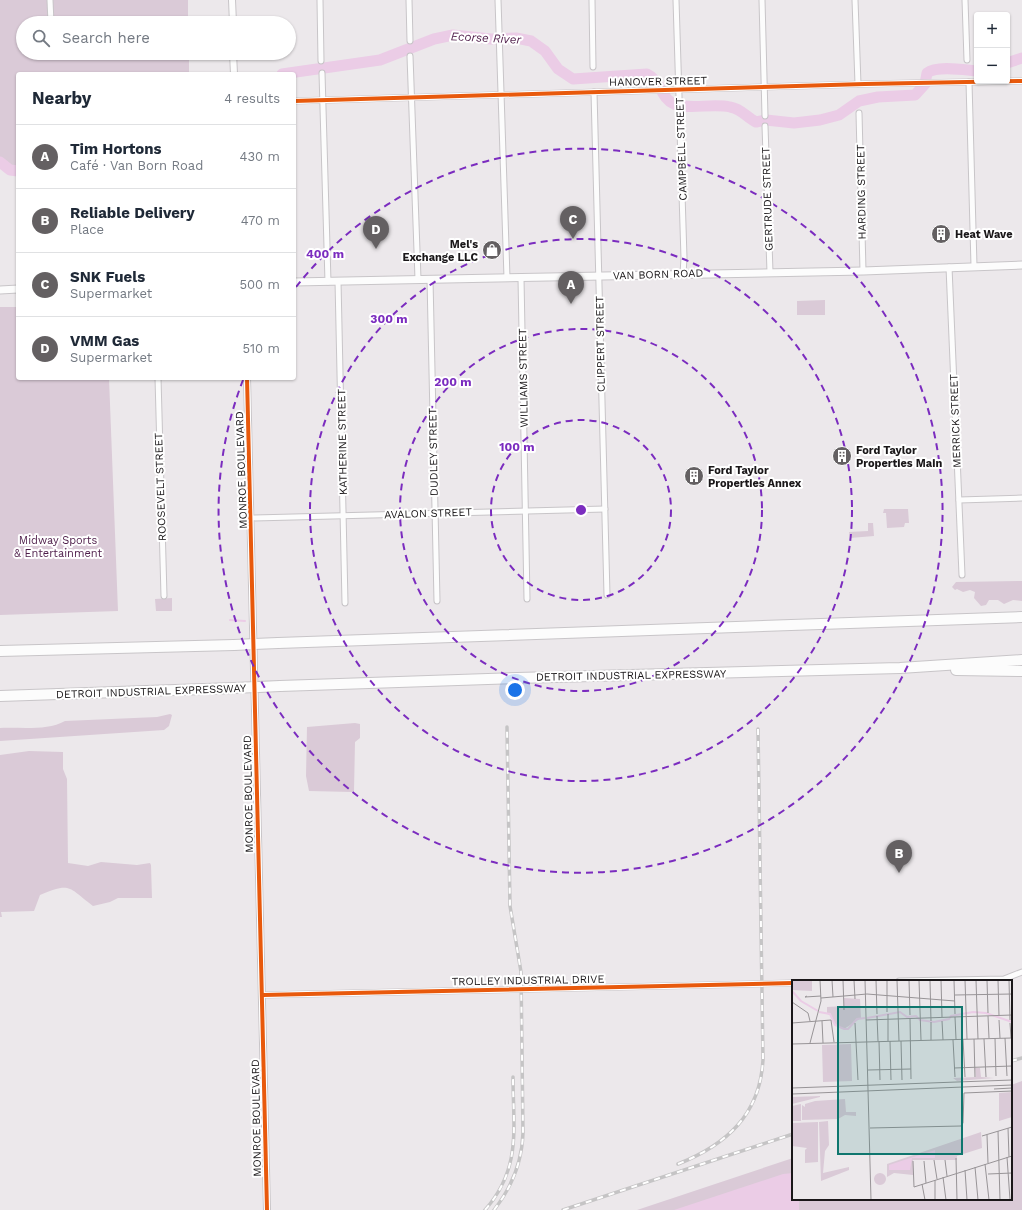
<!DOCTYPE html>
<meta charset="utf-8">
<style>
body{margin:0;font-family:"Work Sans",sans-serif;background:#f6f6f7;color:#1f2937}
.controls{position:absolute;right:12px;top:12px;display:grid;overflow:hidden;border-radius:4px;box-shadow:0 1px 3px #0004}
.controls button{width:36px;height:36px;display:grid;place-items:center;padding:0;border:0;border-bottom:1px solid #e0e1e3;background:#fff;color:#1f2937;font:20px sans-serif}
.you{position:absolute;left:515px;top:690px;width:14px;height:14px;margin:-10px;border:3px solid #fff;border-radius:50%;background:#1a73e8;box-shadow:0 0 0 6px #1a73e833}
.badge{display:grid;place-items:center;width:26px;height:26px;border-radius:50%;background:#646062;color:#fff;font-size:13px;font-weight:700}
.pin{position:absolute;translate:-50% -33px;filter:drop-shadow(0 1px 2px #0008)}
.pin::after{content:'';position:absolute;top:21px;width:14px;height:12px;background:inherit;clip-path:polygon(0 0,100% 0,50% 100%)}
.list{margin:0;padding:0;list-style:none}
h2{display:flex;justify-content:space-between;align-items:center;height:52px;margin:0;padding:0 16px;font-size:17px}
h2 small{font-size:13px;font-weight:400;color:#747a83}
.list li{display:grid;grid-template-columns:26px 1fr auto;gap:12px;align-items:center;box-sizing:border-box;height:64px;padding:0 16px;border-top:1px solid #e0e1e3}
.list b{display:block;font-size:15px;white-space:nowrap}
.list p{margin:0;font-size:13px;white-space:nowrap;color:#747a83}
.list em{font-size:13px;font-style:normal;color:#747a83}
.icon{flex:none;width:22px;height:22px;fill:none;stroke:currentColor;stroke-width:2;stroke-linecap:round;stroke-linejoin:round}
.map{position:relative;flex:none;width:1022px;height:1210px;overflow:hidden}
.search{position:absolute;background:#fff;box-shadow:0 1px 3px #0004;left:16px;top:16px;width:280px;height:44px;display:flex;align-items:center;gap:10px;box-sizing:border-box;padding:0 14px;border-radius:22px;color:#747a83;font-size:15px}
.panel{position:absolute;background:#fff;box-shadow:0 1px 3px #0004;left:16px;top:72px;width:280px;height:308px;border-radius:4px}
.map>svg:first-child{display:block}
</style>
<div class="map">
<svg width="1022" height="1210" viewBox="0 0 1022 1210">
<rect width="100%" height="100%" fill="#ece8eb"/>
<g fill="#dacad7">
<polygon points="0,0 188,0 188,23 23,23 23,53 189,53 189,74 18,74 18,171 10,170 0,162"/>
<polygon points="825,300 825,315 797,315 797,301"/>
<polygon points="0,307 18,307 18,378 109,378 118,611 0,615"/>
<polygon points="908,509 909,523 905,523 904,527 887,528 886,513 883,513 884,509"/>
<polygon points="868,523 873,523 874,536 850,538 849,532 868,531"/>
<polygon points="1022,581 1022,601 1013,600 1004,604 998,600 989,600 986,605 981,606 974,598 975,592 970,590 963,592 957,589 955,590 952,587 956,582"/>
<polygon points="172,598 172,611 156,611 155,599"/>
<path d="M170,714l2,1 -3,11 -5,4 -164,11v-13c21,-1 47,3 65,-7l92,-4z"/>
<polygon points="355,723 360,724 360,738 355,742 354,791 352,792 309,791 306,776 307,727"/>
<path d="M29,751l34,1v17l4,10 1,84 20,3 13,-4 36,3 13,-2 1,2 1,33h-34l-8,4 -17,4c-25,-19 -22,-24 -53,-11l-6,16 -33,1 1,5h-2v-162z"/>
<polygon points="1022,1081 1022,1210 637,1210 793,1158 793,1199 1011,1199 1011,1085"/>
</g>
<polygon fill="#ebcce6" points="793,1173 793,1199 799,1199 799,1210 674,1210 783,1174"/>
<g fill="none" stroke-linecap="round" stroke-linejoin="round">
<polyline stroke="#ebcce6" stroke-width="2" points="230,620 245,621"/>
<g stroke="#ebcce6" stroke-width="11">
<polyline points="1007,63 1022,58"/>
<path d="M282,74l98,-14 54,-21 19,-4 38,4 25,-1 15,3 14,10 13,18 15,10 74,-5c14,6 13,24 27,30 16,6 39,-1 56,3 12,2 16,10 26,15l10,-2 28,3 26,-3 19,-5 20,-14 19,-4 37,-2 10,-11 2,-11c10,-8 38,-3 50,-2"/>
<polyline points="0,162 10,170 18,171"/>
</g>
<g stroke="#c8c5c8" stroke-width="7">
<g id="minor">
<polyline points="50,0 51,23"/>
<polyline points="320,0 321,61"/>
<polyline points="409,0 410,41"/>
<polyline points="498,0 507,278"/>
<polyline points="592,0 593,67"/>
<polyline points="676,0 684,258 683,274"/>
<polyline points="762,0 765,116"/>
<polyline points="855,0 858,84"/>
<polyline points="965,0 967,60"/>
<polyline points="410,56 418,279"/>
<polyline points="322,73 328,282"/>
<polyline points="969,82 974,266"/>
<polyline points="594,92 607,595"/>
<polyline points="294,101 865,84 1022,81"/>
<polyline points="859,113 863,271"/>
<polyline points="765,126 770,272"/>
<polyline points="949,267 962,575"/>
<polyline points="521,278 527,599"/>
<polyline points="430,279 437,601"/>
<polyline points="338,281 345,603"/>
<polyline points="158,378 164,596"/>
<polyline points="959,500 1022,498"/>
<polyline points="251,518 605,509"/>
<polyline points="899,981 1004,979 1022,972"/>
<polyline points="263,995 793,983"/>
</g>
</g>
<g stroke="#c8c5c8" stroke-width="8">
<g id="tertiary">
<polyline points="232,0 233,23"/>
<polyline points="233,53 234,74"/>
<polyline points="247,378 267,1210"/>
</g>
</g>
<g stroke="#c8c5c8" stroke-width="9">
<g id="secondary">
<polyline points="294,282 863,271 1022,265"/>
<polyline points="0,290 18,289"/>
</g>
</g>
<g stroke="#c8c5c8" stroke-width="12">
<g id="motorway">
<polyline points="278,643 1022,617"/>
<polyline points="0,651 234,645"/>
<polyline points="956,670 1022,671"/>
<polyline points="280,686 517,678 900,668 1022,660"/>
<polyline points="0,696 234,688"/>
</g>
</g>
<use href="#minor" stroke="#fcfcfc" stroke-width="5"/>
<use href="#tertiary" stroke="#fcfcfc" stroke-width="6"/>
<use href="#secondary" stroke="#fcfcfc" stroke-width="7"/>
<use href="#motorway" stroke="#fcfcfc" stroke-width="10"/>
<g stroke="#c5c4c5" stroke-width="3.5">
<g id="rail">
<polyline points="1011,1061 1022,1058"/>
<path d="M678,1164c48,-19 82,-49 85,-104l-5,-331"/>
<path d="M485,1210c37,-42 28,-82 28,-133"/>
<path d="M494,1210c18,-23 28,-48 29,-77l-2,-161 -11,-66 -3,-179"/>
<polyline points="563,1210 793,1134"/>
</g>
</g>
<use href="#rail" stroke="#fff" stroke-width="2" stroke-dasharray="6" stroke-linecap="butt"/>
<g stroke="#c8c5c8" stroke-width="12" stroke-linecap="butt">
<g id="motorway-bridge">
<polyline points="234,645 278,643"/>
<polyline points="234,688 280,686"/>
</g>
</g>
<use href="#motorway-bridge" stroke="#fcfcfc" stroke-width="10"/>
<g stroke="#fff" stroke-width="6">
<g id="cycleway">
<polyline points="294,101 865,84 1022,81"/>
<polyline points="247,378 267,1210"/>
<polyline points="263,995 793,983"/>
</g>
</g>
<use href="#cycleway" stroke="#e8590c" stroke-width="4"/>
</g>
<g fill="none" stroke="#7b2cbf" stroke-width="2" stroke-dasharray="7 5">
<circle cx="581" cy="510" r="90"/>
<circle cx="581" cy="510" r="181"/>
<circle cx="581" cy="510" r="271"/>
<path d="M296 287A362 362 0 1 1 243 380"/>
</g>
<defs>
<g id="building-disc" transform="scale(1)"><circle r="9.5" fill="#646062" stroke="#fff"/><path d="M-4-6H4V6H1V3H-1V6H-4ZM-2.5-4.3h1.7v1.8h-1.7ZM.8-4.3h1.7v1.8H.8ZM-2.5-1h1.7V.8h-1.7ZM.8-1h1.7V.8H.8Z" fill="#fff"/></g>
<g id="shop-disc" transform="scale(1)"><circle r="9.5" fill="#646062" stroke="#fff"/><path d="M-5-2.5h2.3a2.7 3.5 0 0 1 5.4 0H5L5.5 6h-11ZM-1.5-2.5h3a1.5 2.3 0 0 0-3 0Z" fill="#fff"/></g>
</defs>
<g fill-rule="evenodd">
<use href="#building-disc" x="941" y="234"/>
<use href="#shop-disc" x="492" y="250"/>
<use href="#building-disc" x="842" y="456"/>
<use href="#building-disc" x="694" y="476"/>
</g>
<g text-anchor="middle" stroke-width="4" stroke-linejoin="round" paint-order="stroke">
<g font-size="11" fill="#1a1719" stroke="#fff">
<text transform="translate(658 81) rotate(-1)" y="4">HANOVER STREET</text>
<text transform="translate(681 149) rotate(-92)" y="4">CAMPBELL STREET</text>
<text transform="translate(861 192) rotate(-91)" y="4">HARDING STREET</text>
<text transform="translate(767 199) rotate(-92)" y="4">GERTRUDE STREET</text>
<text transform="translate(658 274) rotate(-2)" y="4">VAN BORN ROAD</text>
<text transform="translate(600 344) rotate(-91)" y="4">CLIPPERT STREET</text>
<text transform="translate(523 378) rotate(-91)" y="4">WILLIAMS STREET</text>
<text transform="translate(955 421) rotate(-92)" y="4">MERRICK STREET</text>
<text transform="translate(342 442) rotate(-91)" y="4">KATHERINE STREET</text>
<text transform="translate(433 452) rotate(-91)" y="4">DUDLEY STREET</text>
<text transform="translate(241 470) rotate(-92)" y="4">MONROE BOULEVARD</text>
<text transform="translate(160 487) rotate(-92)" y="4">ROOSEVELT STREET</text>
<text transform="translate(428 513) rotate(-2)" y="4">AVALON STREET</text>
<text transform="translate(631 675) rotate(-1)" y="4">DETROIT INDUSTRIAL EXPRESSWAY</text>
<text transform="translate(151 691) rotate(-2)" y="4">DETROIT INDUSTRIAL EXPRESSWAY</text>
<text transform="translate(248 794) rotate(-91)" y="4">MONROE BOULEVARD</text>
<text transform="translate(528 980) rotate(-1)" y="4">TROLLEY INDUSTRIAL DRIVE</text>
<text transform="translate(256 1118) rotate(-91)" y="4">MONROE BOULEVARD</text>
</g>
<g font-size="11" font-weight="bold" fill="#1a1719" stroke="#fff" text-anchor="start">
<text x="955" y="238">Heat Wave</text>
<text x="478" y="248" text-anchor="end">Mel's<tspan x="478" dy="13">Exchange LLC</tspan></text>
<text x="856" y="454">Ford Taylor<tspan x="856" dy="13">Properties Main</tspan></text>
<text x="708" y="474">Ford Taylor<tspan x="708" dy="13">Properties Annex</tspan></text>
</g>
<g font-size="11" fill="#4d1c49" stroke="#fff">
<text x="58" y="544">Midway Sports<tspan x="58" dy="13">&amp; Entertainment</tspan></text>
</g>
<g font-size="12" font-style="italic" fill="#501e4b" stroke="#fff">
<text transform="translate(486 38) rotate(3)" y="4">Ecorse River</text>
</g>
</g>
<g transform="translate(792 980)">
<rect width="220" height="220" fill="#ece8eb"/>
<path d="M0,0h20v11l-20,-1zM52,18l16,1 1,19 -17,11 -10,-5 -4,-9 -3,-1v-7l17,-1zM59,64l1,37 -29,1 -1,-37zM183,88h5l1,9 13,1 -37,3 -4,-3 23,-1zM220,112v25l-13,4v-28zM28,116v1l-28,7v-7zM53,119l1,13h10v4l-11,-1 -7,4 -36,1v-15l3,2v-3l10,-3zM9,124v17h-9v-15zM36,141l1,24 -4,6 -2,22 26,-6v3l-28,11 -2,-59zM26,142v40l-13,1v-13l2,-2 -15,-2v-23zM189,152l1,16 -25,8v4h-44v15l-19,-2 -7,4v-13zM82 199a6 6 0 1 1 12 0a6 6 0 1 1-12 0Z" fill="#dacad7"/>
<path d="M143,170v8h-23l-2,12h-21v-5z" fill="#ebcce6"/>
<path fill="none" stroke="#ebcce6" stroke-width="2" d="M0,11l9,10 17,10M27,32l11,2 5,11 9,4h4l9,-10 8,-1M75,38l33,-6 7,5 9,-1 4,4 14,2 15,-3 2,-3 22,-4 13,1 26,9"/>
<path fill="none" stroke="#989497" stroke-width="1" d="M40,0l1,17M51,0l1,30M62,0l1,19M73,0l6,220M84,0l1,34M95,0v32M105,0l2,61M117,0l1,35M127,0l2,60M138,0l1,41M149,0l1,37M162,0l1,34M173,0l2,59M184,0l2,59M195,0l1,33M206,0l1,36M217,0l1,40M163,15l57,-1M15,16l-2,1 16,-1M29,18l46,-4 88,7M0,22l16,11 2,8M96,34v27M85,36l1,25M196,36l1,22M163,37l1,22M118,38l1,61M74,40l146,-5M207,40l1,18M30,41l1,22M150,41l1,19M139,42v18M0,43l39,-3 3,22M63,43l3,57M218,43l1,15M203,58l1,38M213,58l2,38M171,59l2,38M182,59l1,38M192,59l2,38M161,60l2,37M87,61l1,39M98,61l1,39M109,61l1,39M18,63l11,-42 -1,-21M0,64l220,-6M162,88l58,-2M76,90l43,-1M0,108l220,-8M202,109l18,-1M0,114l220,-9M78,148l91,-2 2,-3 1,-30 48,-2M216,148l1,29M206,151l2,69M195,155l1,28M190,156l30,-9M215,177l3,43M164,178l1,42M142,180l3,19M153,180l2,16M121,181l1,26 98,-31M132,181l2,22M193,184l4,36M183,187l3,33M173,190l2,30M196,194l24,-1M151,197l3,23M143,200v20M130,204l3,16"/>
<path fill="#0f766e" fill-opacity="0.15" stroke="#0f766e" stroke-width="2" d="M46,27h124v147h-124z"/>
<rect width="220" height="220" fill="none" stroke="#1a1719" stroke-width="2"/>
</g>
<circle cx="581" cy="510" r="6" fill="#7b2cbf" stroke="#fff" stroke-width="2"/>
<g font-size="12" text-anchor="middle" font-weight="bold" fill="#7b2cbf" stroke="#fff" stroke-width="4" stroke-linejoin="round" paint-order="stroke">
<text x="325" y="258">400 m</text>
<text x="389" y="323">300 m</text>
<text x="453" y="386">200 m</text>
<text x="517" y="451">100 m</text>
</g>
</svg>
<div class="controls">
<button>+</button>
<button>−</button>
</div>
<div class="you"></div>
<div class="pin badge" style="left:571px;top:304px">A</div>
<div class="pin badge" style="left:899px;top:873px">B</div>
<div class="pin badge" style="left:573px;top:239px">C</div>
<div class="pin badge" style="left:376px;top:249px">D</div>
<div class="search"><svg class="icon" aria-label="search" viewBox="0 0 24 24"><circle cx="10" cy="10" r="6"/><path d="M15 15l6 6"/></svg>Search here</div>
<section class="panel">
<h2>Nearby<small>4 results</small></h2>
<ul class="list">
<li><span class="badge">A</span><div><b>Tim Hortons</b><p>Café · Van Born Road</p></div><em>430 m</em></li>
<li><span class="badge">B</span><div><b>Reliable Delivery</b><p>Place</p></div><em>470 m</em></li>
<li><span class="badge">C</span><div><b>SNK Fuels</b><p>Supermarket</p></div><em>500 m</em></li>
<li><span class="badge">D</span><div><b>VMM Gas</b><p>Supermarket</p></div><em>510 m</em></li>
</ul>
</section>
</div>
